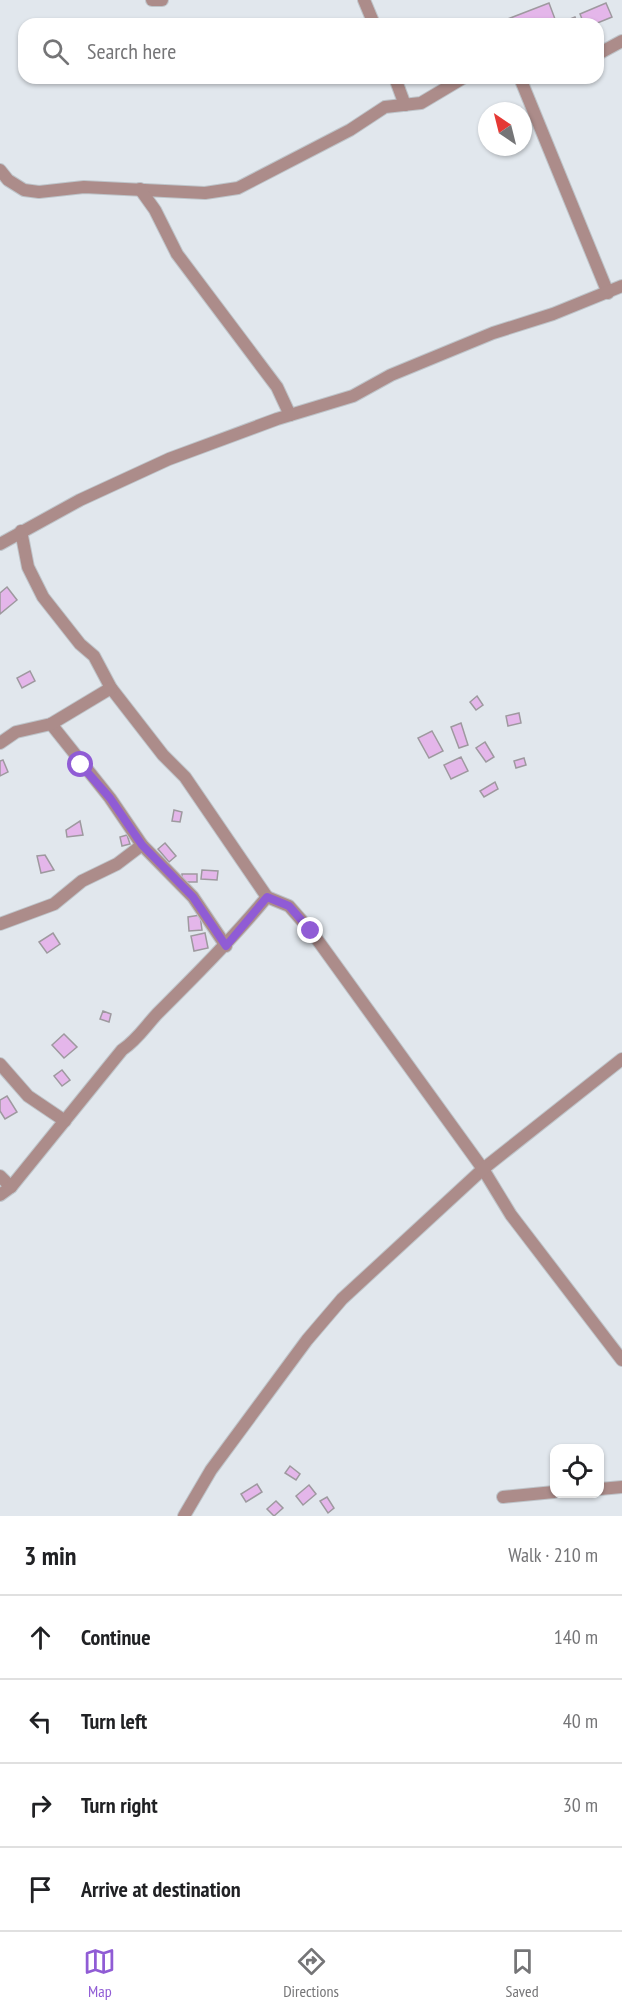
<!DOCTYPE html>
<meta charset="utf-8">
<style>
body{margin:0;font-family:"PT Sans Narrow",sans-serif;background:#f6f6f6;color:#202124}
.controls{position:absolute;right:18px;bottom:18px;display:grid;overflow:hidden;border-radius:12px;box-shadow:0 2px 4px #0004}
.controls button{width:54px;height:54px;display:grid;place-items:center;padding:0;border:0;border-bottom:2px solid #e0e0e0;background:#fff;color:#202124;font:30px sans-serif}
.compass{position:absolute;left:478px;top:102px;width:54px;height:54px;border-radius:50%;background:#fff;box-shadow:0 2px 4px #0004;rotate:325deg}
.stop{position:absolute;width:18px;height:18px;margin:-14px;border:4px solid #905cd5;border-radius:50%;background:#fff}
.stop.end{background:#905cd5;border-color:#fff;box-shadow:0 2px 6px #0008}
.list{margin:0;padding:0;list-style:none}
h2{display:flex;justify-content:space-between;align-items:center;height:78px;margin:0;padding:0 24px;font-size:26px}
h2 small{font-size:20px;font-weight:400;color:#757577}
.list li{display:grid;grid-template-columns:39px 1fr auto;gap:18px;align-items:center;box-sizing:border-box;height:84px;padding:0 24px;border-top:2px solid #e0e0e0}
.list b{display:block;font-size:22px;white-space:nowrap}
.list em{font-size:20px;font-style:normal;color:#757577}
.icon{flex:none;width:33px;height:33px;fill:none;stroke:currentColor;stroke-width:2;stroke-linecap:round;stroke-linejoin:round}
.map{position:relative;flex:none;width:622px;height:1516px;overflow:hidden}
.search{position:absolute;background:#fff;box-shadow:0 2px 4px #0004;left:18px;right:18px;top:18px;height:66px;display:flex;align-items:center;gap:15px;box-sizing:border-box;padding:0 21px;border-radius:18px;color:#757577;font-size:22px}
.sheet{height:414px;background:#fff}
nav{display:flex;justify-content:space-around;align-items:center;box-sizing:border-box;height:84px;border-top:2px solid #e0e0e0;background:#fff;font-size:16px;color:#757577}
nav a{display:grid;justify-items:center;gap:3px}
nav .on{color:#905cd5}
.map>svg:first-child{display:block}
</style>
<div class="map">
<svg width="622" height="1516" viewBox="0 0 622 1516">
<rect width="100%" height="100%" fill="#e1e7ed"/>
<g fill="#e4b6ea" stroke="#9e999f" stroke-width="1.5">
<polygon points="549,3 555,19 543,24 507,24 505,20"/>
<polygon points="606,3 612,17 595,24 584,24 580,14"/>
<polygon points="575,17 578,24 561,24 560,23"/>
<polygon points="7,587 17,600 0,614 0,593"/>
<polygon points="30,671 35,681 22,688 17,678"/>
<polygon points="477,696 483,705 476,710 470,702"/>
<polygon points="519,713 521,723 508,726 506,716"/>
<polygon points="461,723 468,745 459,748 451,727"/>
<polygon points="432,731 443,751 429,758 418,738"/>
<polygon points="485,742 494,757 486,762 476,748"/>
<polygon points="461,757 468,771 451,779 444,765"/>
<polygon points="524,758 526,765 516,768 514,761"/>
<polygon points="3,760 8,772 0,776 0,761"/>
<polygon points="495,782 498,789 484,797 480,791"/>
<polygon points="174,810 182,812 180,822 172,821"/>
<polygon points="80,821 83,835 67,837 66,830"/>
<polygon points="127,835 130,844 122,846 120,837"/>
<polygon points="165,843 176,856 169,862 158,849"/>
<polygon points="45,855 54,870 41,873 37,856"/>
<polygon points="202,870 218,871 217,880 201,879"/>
<rect x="182" y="874" width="15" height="8"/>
<polygon points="200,915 202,930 189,931 188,917"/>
<polygon points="53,933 60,944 47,953 39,942"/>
<polygon points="205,933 208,948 194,951 191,936"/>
<polygon points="103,1011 111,1014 109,1022 100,1019"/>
<polygon points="64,1034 77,1047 64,1058 52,1045"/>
<polygon points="62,1070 70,1080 62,1086 54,1076"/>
<polygon points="7,1096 17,1112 5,1119 0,1111 0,1100"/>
<polygon points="290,1466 300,1474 296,1480 285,1473"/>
<polygon points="257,1484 262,1492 246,1502 241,1494"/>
<polygon points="309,1485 316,1494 303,1505 296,1496"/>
<polygon points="327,1497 334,1508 328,1513 320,1501"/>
<polygon points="276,1501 283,1508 274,1516 267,1509"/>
</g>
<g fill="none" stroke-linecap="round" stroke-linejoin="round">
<g stroke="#bec4c9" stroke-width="14">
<g id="minor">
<polyline points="152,0 162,0"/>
<polyline points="364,0 374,24"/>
<polyline points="598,54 622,41"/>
<polyline points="395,78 405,105"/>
<polyline points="520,78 608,293"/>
<polyline points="0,170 8,180 24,190 39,192 84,187 205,193 238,188 350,130 385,107 421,103 463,78"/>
<polyline points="140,189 155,210 177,254 277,387 290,415"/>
<polyline points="21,531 28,567 43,597 80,644 94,656 111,688 163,755 185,777 267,897"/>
<polyline points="0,544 80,500 169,459 277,419 353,396 391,375 493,333 553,314 622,286"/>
<polyline points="51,724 110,798 142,845 193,897 226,946"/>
<polyline points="0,743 16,732 51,724 111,688"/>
<polyline points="0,924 54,904 82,881 117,864 142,845"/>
<polyline points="0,1064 28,1096 65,1121"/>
<polyline points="0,1176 11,1187"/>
<path d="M0,1195l11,-8 111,-137c15,-10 23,-23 35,-36 38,-38 76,-76 110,-117l22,9 22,25 172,238 28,46 111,145"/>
<polyline points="600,1489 622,1487"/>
<polyline points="503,1497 554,1492"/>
<polyline points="184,1516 211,1470 307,1340 342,1299 483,1169 622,1059"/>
</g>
</g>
<use href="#minor" stroke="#ac8c8a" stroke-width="12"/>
</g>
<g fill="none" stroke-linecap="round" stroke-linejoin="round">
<polyline stroke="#905cd5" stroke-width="8" points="81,765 110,798 142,845 193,897 226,946 267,897 289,906 311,931"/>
</g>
</svg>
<div class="controls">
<button><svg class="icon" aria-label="locate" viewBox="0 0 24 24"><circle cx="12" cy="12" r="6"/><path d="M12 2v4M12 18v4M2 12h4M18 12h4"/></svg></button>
</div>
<svg class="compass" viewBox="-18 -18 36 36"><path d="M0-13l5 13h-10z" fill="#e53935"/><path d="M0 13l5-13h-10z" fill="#757577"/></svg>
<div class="stop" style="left:81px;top:765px"></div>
<div class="stop end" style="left:311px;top:931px"></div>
<div class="search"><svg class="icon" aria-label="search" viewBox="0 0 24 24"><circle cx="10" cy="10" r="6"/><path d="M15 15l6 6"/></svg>Search here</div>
</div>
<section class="sheet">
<h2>3 min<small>Walk · 210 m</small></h2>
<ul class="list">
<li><svg class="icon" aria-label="ahead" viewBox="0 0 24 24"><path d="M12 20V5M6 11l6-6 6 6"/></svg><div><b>Continue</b></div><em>140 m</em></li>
<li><svg class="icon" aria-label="left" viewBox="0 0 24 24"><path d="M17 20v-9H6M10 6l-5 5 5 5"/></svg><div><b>Turn left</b></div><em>40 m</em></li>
<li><svg class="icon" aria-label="right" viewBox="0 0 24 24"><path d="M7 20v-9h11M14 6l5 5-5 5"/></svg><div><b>Turn right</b></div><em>30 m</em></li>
<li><svg class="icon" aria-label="arrive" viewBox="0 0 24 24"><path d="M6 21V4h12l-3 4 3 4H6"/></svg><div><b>Arrive at destination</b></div></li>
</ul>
</section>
<nav>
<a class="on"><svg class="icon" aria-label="map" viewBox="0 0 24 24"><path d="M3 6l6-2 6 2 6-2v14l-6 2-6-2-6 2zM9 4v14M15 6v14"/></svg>Map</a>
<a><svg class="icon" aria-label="directions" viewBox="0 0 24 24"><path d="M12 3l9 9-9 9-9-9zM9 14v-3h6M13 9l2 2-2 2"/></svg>Directions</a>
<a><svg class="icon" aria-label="saved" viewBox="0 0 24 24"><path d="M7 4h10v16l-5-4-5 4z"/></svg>Saved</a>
</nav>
